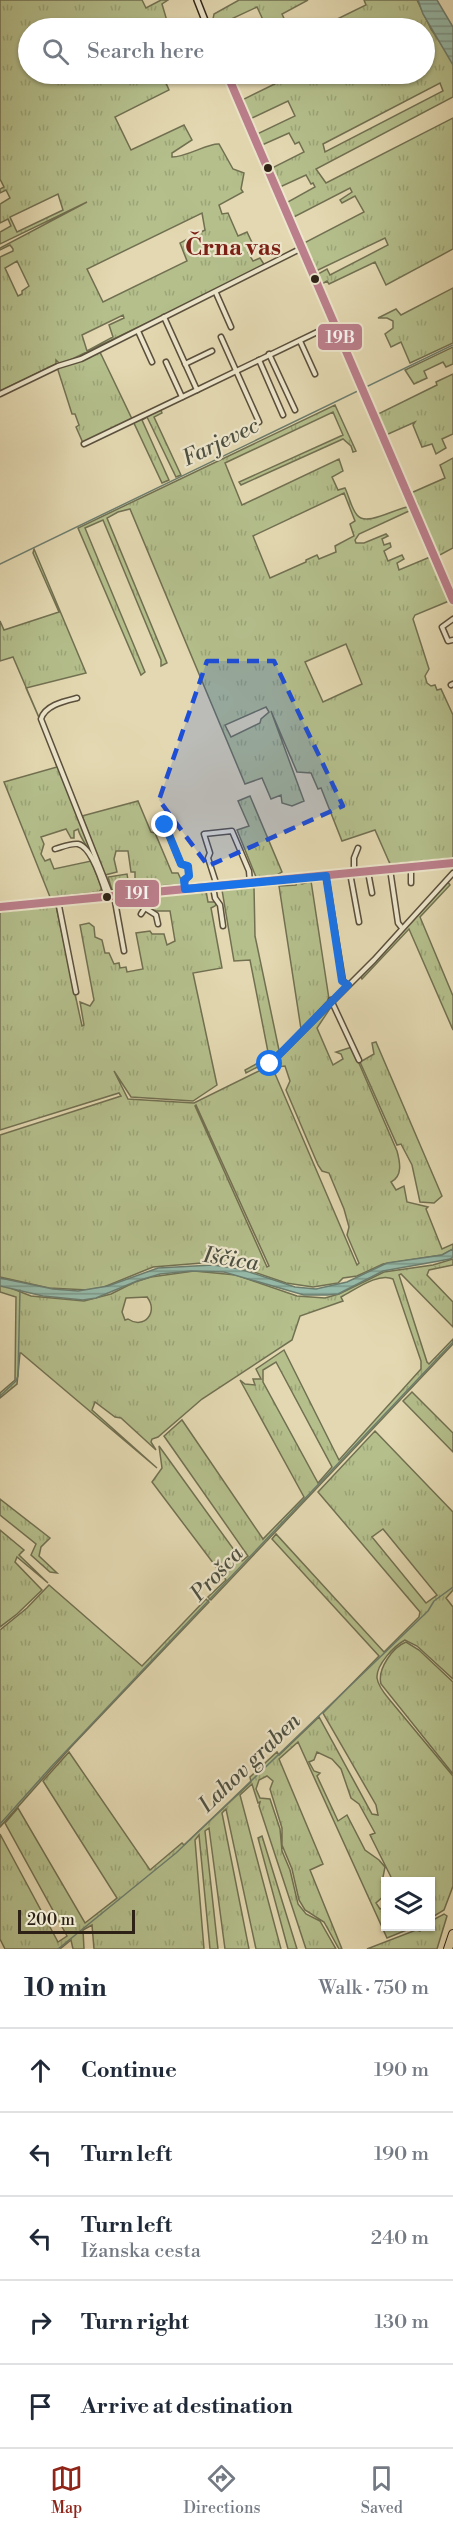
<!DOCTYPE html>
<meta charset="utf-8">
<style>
body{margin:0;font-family:"Libre Bodoni",serif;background:#f2f2f3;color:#1f2937}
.controls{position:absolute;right:18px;bottom:18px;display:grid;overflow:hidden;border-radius:0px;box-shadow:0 2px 4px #0004}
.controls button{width:54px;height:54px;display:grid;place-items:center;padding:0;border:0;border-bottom:2px solid #e0e1e3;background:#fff;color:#1f2937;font:30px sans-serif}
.scale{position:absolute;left:18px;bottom:15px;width:117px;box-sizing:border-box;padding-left:6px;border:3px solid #2e2216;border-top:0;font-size:16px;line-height:21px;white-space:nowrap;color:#2e2216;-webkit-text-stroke:4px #ede6cc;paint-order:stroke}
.stop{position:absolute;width:18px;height:18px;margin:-14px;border:4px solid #1a73e8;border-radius:50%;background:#fff}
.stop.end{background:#1a73e8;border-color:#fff;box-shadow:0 2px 6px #0008}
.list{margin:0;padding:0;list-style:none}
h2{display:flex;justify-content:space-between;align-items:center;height:78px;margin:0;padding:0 24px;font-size:26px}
h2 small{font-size:20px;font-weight:400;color:#747a83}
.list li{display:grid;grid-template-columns:39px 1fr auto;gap:18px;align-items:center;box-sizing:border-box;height:84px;padding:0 24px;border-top:2px solid #e0e1e3}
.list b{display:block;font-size:22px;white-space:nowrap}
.list p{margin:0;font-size:20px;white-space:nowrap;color:#747a83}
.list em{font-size:20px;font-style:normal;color:#747a83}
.icon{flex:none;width:33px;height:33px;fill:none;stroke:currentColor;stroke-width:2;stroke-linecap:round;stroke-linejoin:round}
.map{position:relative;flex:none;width:453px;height:1949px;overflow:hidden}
.search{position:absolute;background:#fff;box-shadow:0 2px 4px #0004;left:18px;right:18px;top:18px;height:66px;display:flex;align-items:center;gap:15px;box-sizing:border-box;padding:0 21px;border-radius:33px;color:#747a83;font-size:22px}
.sheet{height:498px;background:#fff}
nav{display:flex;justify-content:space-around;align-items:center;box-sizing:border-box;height:84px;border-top:2px solid #e0e1e3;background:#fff;font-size:16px;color:#747a83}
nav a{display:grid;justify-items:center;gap:3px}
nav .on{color:#8f2418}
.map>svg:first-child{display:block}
</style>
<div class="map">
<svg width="453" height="1949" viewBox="0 0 453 1949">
<defs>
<pattern id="grass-tufts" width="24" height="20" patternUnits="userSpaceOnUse" patternTransform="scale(1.5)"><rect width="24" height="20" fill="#b4bf8c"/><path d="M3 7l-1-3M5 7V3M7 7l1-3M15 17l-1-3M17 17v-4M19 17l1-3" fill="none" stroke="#9ba478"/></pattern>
<pattern id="water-rules" width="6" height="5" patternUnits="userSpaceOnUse" patternTransform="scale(1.5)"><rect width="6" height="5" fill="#96baa9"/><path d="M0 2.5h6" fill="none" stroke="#7b9789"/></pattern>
</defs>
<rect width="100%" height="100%" fill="#e3d8b1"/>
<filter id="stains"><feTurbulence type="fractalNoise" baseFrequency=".00333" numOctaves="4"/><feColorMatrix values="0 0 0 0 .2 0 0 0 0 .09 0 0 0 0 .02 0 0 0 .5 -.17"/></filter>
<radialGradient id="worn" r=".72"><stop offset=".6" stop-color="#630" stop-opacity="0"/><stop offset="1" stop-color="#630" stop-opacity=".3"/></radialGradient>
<g fill="url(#grass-tufts)" stroke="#717051" stroke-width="1.5" fill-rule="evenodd">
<path d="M0,0h142l4,8 15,-8h7l-6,4 5,17 -22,7h-117v46h134l7,16 -54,27 16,33 53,-25 8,15 -20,13v4c15,0 36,-14 47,-13l14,25 11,4 -3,16 2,3 -24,13 3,9 6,-1 10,23 9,-4 8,17 -7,3 5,9 7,-3 5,8 -201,97 -4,1 -4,-4v4l-56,27v-134l13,-6v-2l-3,-4 -10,5v-2l87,-46 -87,42v-12l11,-6 -3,-7 -8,4v-19l10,-6 -4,-8 -6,3v-4l4,-2 -4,-8zM58,194l5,16 -46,22 -7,-15zM202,213l3,17 -25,13 7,18 -84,41 -16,-33zM17,261l12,25 -7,5v3l-4,2 -13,-28zM123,315l1,3 -15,7 4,12 -26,14 -5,-16z"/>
<polygon points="239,0 308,0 282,14 287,25 275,28 270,19 264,22 257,7 212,28 209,22 213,19 214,14"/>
<path d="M364,0h53l14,29 22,32v36l-137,72 10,14 127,-65v131l-67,36 -11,-23 -46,22 -2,-3 -5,3 -4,-10 9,-5 3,6 58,-30 -3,-7 -69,33 -12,-28 60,-31 -9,-16 -13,7 -2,-3 12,-8 -2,-4 -58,30 -6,-15 29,-16 -2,-4 -2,1 -5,-9 -26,12 -8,-19 32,-16 -5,-10 -4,2 -6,-11 -27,12 -5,-11 38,-18 -7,-15 -38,18 -8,-19 47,-23 -6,-3h141v-46h-105l47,-23zM440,83l3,8 -118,61 -2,-8z"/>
<polygon points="453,288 453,343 410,363 401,342 391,347 385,334 393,328 393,321 387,318 378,318 396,309 401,315"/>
<polygon points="453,347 453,364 446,367 443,362 424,371 427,378 414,384 405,370"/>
<polygon points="99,350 132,419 83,443 76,427 79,425 75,414 72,414 57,367"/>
<polygon points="453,374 453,434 442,439 446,448 436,454 432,444 422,447 413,425 415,422 386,435 378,414 437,385 436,382"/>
<path d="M335,405l21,46 -3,1 -2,-6 -8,-7 -102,46 -2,-3 104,-47 -10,-23 -108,51 17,42 97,-46 4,12 -11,6 6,13 7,-2c4,8 6,20 12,27 9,12 39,-7 51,-8l1,4 -50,23 -4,6 1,3h8l22,-9 2,2 -6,3 2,6 6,-2 1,4 -7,4 4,10 14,-6 2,4 -7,4 2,7 31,-13 19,44 -34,14 -2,4 16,50 -4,7 2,7 4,3 4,-1 2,5 4,-1 12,26v143l-63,6 -15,-34 -33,11 -21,-53 -3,1 -7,-16 -14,-1 -26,-61 33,90 -12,5 -10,-3 -1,-8 -10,4 -9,-21 -17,6 -115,-275 -12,3 -11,6 60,145 -6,3v-6l-58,-140 -18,8 60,144 -4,3 -63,-147zM344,493l11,28 -5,3 4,12 -19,10 1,6 -17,7 -2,-4 -11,5v2l-36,16 -17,-42zM346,644l16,40 -39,18 -18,-40zM266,707l3,5 -8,7 -1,4 -29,14 -6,-12z"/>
<polygon points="160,408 162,413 154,417 181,475 176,477 147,417 142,420 169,480 162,483 133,421"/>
<polygon points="453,458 453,548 438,556 411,493 445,478 440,465"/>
<polygon points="34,549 86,673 26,688 47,736 13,657 0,661 0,621 4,630 59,612 33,553"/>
<path d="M50,744l31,75 15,44c-5,-13 -15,-22 -18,-34l-4,2v7h-3l-5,-9 -25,8 3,7 -3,10 4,7 5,-2 4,10 37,-8 11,27 -3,4 -49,5 -46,-115 53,-15z"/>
<polygon points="250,796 282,872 277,875 256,877 237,830 249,826 238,801"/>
<polygon points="138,801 151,832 155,833 172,873 178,873 183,884 112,890 108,877 127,874 128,880 135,879 135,872 131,872 128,851 116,851 114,859 117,872 105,875 82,816"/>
<polygon points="311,881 329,999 301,1029 279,886 296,885 297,882 302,884"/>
<polygon points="447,881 450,885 420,917 453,996 453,1030 409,929 362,979 361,977"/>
<polygon points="254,887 255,936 279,1050 267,1062 246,1073 245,1070 269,1057 250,960 234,961 222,890"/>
<path d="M206,891l2,11h9l-2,4 -4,2 11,60 -29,5 24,112 -24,16 -62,-4 -17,-26 14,28 66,4 73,-36 6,2 84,196 2,-2 -12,-28 2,-8 -5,-18 -15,-36 -7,-2 -4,-6 -32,-75 4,-9 -5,-15 -8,1 -3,-6 57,-57v3l-14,21 16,37 10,-6 -2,-5 -5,-2 16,-5 45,104c3,11 6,25 -6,31l5,8 8,-4 3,16 21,5 -2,2 16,40 11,-5v5l-11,6 -59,9 -26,12 -14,2 -5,5 -25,4 -27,-4 -52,-18 -32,-2 -49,4 -49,20 -16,3 -39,-2 -49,-11v-142l121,-39 -2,-3 -119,37v-218l56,-6 26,120 2,-1 -4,-23 10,4 4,-6 -14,-75 9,-2 5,4 1,10 7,3 3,13h4l5,11 5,-1 1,5 6,-1 1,5 16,-3 -7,-36 14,-2 2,3h12l3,11 8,-4 -5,-30h-18l-5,-2 -1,-12zM196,1105l73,161 -2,1 -72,-161z"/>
<polygon points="376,1042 442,1196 434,1203 420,1202 412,1165 401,1144 397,1145 360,1062 374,1054 372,1043"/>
<path d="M453,1259v6l-24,5 -2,5 26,27v25l-52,-53 -2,1 28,87 2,2 24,-25v5l-242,256 -3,-3 18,-17 -74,-98 10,-14 -3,-22 83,115 6,-5 -84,-120 18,-16 81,119 41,-42 -64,-117 5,4 10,1 -2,-6h8l-5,-10 28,-19 55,110 82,-91v-8l-28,-82c-15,-7 -38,11 -52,18l2,4 -43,15 -8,24 -90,59 -44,38 -6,2 -1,3 5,8 -35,-32 -6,-1 -20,-15 -3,8 65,58 -136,-115h-1l-3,31 -17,14v-5l15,-13 1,-83 -16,-5v-8l31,12 53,5 27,-7 24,-12 16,-5 43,-6 42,4 61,21 28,2 14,-4 45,-22 49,-7zM147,1297c12,15 -3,33 -19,22l-3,1 -3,-8 4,-14zM276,1362l56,105 -14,16 -55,-101v-12z"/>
<polygon points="412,1392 453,1433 453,1452 403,1401"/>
<path d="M375,1431l78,81v78l-7,8 7,9v72l-36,-33 -12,-6c-11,6 -29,25 -28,38 1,8 7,15 12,21l64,77v110l-9,24 -13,8 -1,-36 -37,-1 -23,-46 5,-2 -16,-29 -8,-6 -10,-29 -9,-10 -15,-7 -3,8 -5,2 5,9 6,2 -3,3 21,45 9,-6 18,35 14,10 6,7 -2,10 5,4 -2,1 -1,13 -9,8 4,6 5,-2 1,19 28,1 -27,11 -89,-196 -19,17 44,105 -13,6 32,79h-3l-15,-27 -19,-12 -6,-10 -7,-31 -10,-24v-17l-12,-39 3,-8 -6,-5 -8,4 -3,9 4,9 10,1 10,30 2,22 8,19 8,34 8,10 14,7 16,28h-30l-47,-143 1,-4 -2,1 -6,-19 -12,11 41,154h-25l-30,-140 -4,4 27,136h-24l-16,-121 -4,3 13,118h-8l-11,-114 -4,5 9,109h-110l-2,-24 -9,5 1,19h-11l-2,-9 -11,9h-55l-5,-10v-105l58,108 9,-6 -62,-113 13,-15 67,115 32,-25 -74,-117 26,-29 81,118 32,-27 2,2 67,-63 -1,-5 27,-25 2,3 40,-38 53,97 6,1 -2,-10 -53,-92 56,-57 -107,-117 4,-5 108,118 35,-35 1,-5 -102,-120zM383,1529l54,66 -11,8 -54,-66z"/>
<polygon points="0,1499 50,1538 41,1547 39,1556 57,1573 50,1572 31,1555 36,1544 0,1515"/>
<polygon points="0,1530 24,1550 19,1555 48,1583 17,1557 15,1562 42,1590 17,1614 0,1627"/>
<polygon points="49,1585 142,1666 206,1599 209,1602 71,1747 0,1827 0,1630 27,1608"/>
<path d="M406,1642l13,8 34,32v92l-72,-90c-4,-15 12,-37 25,-42z"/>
<polygon points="262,1836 297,1949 288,1949 258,1838"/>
<polygon points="444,1914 447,1916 437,1949 367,1949 416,1930 420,1931 421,1927 430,1926 431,1921"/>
</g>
<g fill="url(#water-rules)" stroke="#6c7d6e" stroke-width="1.5">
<polygon points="418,0 437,0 453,27 453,65 423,14"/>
<polygon points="453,1249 453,1257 450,1259 383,1271 338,1294 327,1295 304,1295 224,1272 191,1271 160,1274 137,1281 96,1298 83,1300 43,1296 0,1286 0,1278 53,1289 78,1291 108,1286 158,1268 213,1265 240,1269 295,1287 316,1289 347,1282 387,1263 442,1255"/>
</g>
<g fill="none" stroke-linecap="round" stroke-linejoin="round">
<g stroke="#6c7d6e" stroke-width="1.5">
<polyline points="0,564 453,345"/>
<polyline points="356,868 453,859"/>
<polyline points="338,870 352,869"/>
<polyline points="317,872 334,870"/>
<polyline points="299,873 313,872"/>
<polyline points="253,878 296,874"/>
<polyline points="219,881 246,879"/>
<polyline points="188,884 213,882"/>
<polyline points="113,892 182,885"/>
<polyline points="0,903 102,893"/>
<polyline points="0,1396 16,1381 18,1376 20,1290"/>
<polyline points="0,1824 51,1767 453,1342"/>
<polyline points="58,1949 176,1853 428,1611 434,1601 453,1587"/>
</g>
<g stroke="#5b503d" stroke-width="7">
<g id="street">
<polyline points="216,293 231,327"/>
<polyline points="164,317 197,390 334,324"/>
<polyline points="138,331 152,362"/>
<polyline points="221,337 259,422"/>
<polyline points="300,341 315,374"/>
<polyline points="269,354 295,410"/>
<polyline points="259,360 283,415"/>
<polyline points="166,362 182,397"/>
<polyline points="185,364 212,351"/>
<polyline points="0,394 58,366 81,359 302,248"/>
<polyline points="84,444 197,390"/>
<polyline points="453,619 442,627 448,641 453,640"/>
<polyline points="451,685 453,684"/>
<path d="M77,698c-12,3 -32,7 -36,21l70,177"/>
<polyline points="165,825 181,864 188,866 189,876 185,880 185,889"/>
<path d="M55,849c7,-2 16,-6 23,-5 14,3 25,40 29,53"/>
<polyline points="411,867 411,883"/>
<polyline points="390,869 398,923 402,928"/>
<polyline points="368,872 372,893"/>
<polyline points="350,873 359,922"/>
<polyline points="354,873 354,858 358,848"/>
<polyline points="326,876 343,981 348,985"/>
<polyline points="217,886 208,858 210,853 204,834 232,831 249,871 250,883"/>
<polyline points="213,887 215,898 220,905 223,926"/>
<polyline points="142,893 145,908 156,915 158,924"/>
<polyline points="114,896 124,951"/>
<polyline points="58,901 76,992"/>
<polyline points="141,914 145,908"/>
<polyline points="331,1000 359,1060"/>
<polyline points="270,1064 374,960 453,873"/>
</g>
</g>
<g stroke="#2e2216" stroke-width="8">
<g id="secondary">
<polyline points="197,0 208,28"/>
<polyline points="227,74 453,600"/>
<polyline points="0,907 453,863"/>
</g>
</g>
<g stroke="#2e2216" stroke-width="10">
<polyline id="highway" points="448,1949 453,1934"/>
</g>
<use href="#street" stroke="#ede6cc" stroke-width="4"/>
<use href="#secondary" stroke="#ede6cc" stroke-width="5"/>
<use href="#highway" stroke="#e3d8b1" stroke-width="8"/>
<g stroke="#ede6cc" stroke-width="12">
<polyline id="bus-1" points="227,74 453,600"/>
</g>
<g stroke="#ede6cc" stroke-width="12">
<polyline id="bus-2" points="0,907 453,863"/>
</g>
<use href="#bus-1" stroke="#bb7f8c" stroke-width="8"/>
<use href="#bus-2" stroke="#bb7f8c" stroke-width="8"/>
</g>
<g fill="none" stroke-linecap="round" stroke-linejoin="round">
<polyline stroke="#1a73e8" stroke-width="8" points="165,825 181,864 188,866 189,876 184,880 185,889 326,876 342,981 348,985 270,1064"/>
</g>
<path fill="#1d4ed8" fill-opacity="0.2" stroke="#1d4ed8" stroke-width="4.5" stroke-dasharray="12 8" stroke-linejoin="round" d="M207,661h67l69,145 -135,60 -49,-66z"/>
<g fill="#2e2216" stroke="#ede6cc" stroke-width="2">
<circle cx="268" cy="168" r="5"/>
<circle cx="315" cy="279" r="5"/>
<circle cx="107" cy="897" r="5"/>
</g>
<g text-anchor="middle" stroke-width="4.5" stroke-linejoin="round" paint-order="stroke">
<g font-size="22" font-style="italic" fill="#4d5042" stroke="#ede6cc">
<text transform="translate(220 441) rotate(-26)" y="8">Farjevec</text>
<text transform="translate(231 1258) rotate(9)" y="8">Iščica</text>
<text transform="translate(216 1573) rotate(-47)" y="8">Prošca</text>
<text transform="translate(249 1762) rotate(-44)" y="8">Lahov graben</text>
</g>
<g font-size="24" font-weight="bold" fill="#7a1f14" stroke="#ede6cc">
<text x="233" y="255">Črna vas</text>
</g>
</g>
<g stroke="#ede6cc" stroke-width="2">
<rect x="317" y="323" width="46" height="28" rx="6" fill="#bb7f8c"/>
<rect x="114" y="879" width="46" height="29" rx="6" fill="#bb7f8c"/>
</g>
<g font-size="16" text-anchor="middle" font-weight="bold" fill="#fff">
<text x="340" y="343">19B</text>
<text x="137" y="899">19I</text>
</g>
<rect width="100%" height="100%" filter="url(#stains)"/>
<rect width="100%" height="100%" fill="url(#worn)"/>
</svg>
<div class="controls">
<button><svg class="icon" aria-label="layers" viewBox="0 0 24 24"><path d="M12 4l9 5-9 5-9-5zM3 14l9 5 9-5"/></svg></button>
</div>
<div class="scale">200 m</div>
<div class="stop" style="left:270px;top:1064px"></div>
<div class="stop end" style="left:165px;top:825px"></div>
<div class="search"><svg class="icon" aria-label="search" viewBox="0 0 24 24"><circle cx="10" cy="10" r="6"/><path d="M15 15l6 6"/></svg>Search here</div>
</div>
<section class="sheet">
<h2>10 min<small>Walk · 750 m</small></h2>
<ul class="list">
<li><svg class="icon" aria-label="ahead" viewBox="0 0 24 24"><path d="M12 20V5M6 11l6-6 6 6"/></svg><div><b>Continue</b></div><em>190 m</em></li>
<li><svg class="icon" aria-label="left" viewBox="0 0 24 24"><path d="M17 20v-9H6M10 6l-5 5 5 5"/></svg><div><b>Turn left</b></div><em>190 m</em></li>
<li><svg class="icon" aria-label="left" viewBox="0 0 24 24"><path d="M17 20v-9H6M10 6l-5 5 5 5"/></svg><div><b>Turn left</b><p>Ižanska cesta</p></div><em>240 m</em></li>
<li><svg class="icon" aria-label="right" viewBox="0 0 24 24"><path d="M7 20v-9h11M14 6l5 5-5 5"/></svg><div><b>Turn right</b></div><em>130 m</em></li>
<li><svg class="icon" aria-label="arrive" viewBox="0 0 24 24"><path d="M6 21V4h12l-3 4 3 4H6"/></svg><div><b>Arrive at destination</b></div></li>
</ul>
</section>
<nav>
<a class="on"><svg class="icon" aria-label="map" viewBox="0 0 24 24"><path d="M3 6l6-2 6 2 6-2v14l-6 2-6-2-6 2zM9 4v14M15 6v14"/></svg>Map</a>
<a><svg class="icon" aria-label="directions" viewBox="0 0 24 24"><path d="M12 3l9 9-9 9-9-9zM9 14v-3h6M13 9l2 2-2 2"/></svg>Directions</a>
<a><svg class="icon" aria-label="saved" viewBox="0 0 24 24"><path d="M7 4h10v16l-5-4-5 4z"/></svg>Saved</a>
</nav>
